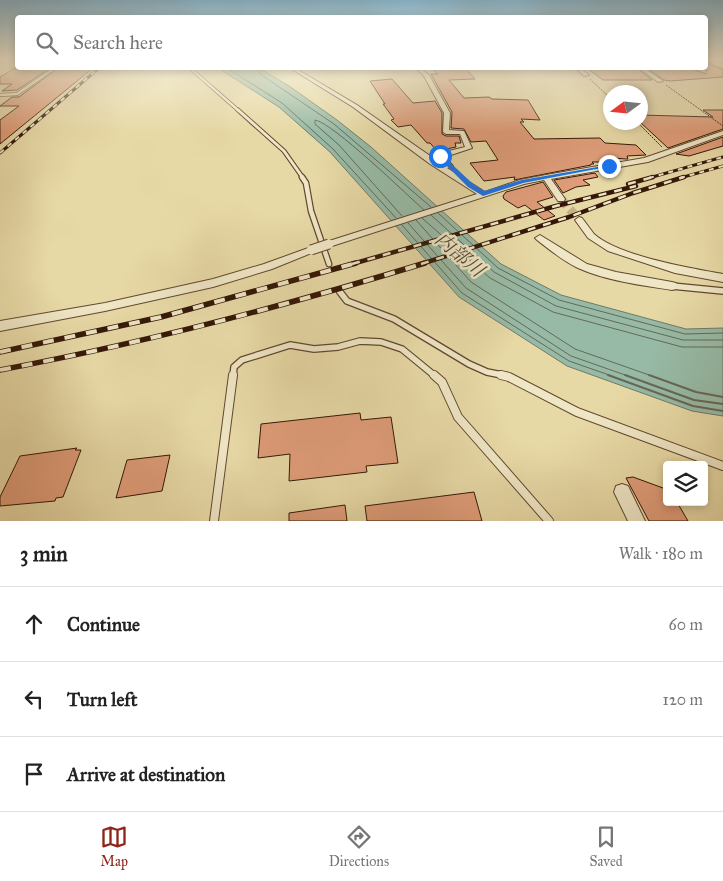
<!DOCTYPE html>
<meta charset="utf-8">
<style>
body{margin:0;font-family:"IM FELL Great Primer","Noto Serif JP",serif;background:#f6f6f6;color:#222}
.controls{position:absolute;right:15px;bottom:15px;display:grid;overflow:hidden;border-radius:5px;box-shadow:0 2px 8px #0003}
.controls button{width:45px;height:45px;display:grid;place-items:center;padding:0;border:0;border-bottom:1px solid #e0e0e0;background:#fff;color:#222;font:25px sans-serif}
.compass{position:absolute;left:603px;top:85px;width:45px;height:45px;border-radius:50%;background:#fff;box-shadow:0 2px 8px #0003;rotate:255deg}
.stop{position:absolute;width:15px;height:15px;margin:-11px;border:4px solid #1a73e8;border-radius:50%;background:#fff}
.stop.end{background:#1a73e8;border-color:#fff;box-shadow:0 1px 5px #0008}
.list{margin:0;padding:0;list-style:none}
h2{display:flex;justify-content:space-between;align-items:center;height:65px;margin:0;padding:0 20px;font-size:21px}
h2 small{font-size:16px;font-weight:400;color:#767676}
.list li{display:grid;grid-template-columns:32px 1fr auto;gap:15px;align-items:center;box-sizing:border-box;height:75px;padding:0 20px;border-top:1px solid #e0e0e0}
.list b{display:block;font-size:19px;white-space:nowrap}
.list em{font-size:16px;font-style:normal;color:#767676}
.icon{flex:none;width:28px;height:28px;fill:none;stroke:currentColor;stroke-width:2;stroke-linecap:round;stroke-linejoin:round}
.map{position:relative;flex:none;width:723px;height:521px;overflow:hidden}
.search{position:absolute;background:#fff;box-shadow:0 2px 8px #0003;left:15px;right:15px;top:15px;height:55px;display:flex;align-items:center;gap:12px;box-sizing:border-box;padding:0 18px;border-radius:5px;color:#767676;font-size:19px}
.sheet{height:290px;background:#fff}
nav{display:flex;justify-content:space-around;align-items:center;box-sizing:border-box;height:70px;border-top:1px solid #e0e0e0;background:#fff;font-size:14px;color:#767676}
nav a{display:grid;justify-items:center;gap:2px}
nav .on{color:#8f2418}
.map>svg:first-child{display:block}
</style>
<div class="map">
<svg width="723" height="521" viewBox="0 0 723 521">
<rect width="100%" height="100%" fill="#e7d9a6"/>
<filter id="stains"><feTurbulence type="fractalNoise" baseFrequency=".004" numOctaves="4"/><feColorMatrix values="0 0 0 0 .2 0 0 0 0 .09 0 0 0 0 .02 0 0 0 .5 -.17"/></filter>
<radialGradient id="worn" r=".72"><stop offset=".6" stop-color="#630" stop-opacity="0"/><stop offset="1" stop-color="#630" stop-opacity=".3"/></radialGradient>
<polygon fill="#97baa6" stroke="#6f7967" points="218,68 259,68 289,86 337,120 371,147 501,264 561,295 686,329 723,328 723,416 692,411 567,366 459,297 330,152 279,107"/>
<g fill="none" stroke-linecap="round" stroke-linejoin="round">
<g stroke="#666857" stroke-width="1">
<polyline points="227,68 282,103 333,149 396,218"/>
<polyline points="258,68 260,74 334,124 431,207"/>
<polyline points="438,213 498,268 559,300 685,334 723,333"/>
<polyline points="431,215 494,272 556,306 683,340 723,340"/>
<path d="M402,216l-63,-71 -24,-21v-4c18,3 91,74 109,90"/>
<polyline points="422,218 490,278 553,312 682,347 723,347"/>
<polyline points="416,220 471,282 575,349 652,376"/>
<polyline points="408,223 466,288 571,356 628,376"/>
<polyline points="402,225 462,293 569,361 612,376"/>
</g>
<g stroke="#666857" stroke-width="2">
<polyline points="608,375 693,406 723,411"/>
<polyline points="625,375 694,400 723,404"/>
<polyline points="649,375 696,392 723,397"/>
</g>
<polygon fill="#97baa6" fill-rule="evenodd" points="706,59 723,66 723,72 706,65"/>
</g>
<g fill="#df9d79" stroke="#341708">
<polygon points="706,63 723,70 723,77 670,81 664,80 647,68 690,68 706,74"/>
<polygon points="15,68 50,68 17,90 2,91 12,84 0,84 0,77"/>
<polygon points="58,68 93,68 0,144 0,120 19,106 0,106 12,97 19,97"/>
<polygon points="432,68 465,68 475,79 449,80 464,98 489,97 492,99 528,100 540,120 521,119 524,122 520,122 534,139 600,138 605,143 636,145 646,155 627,156 628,159 626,159 612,158 615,161 610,162 592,162 594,164 591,164 591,165 514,180 515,177 484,181 470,163 498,160 486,141 471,142 464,129 451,128 452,112 431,74 438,74"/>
<polygon points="587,68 637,68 652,80 603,80"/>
<polygon points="392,79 413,103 435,101 442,113 442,134 446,136 459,136 461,143 455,143 456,147 437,151 430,143 427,143 411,125 398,127 391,120 394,119 383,104 385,104 370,81"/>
<polygon points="703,110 723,110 723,129 668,148 640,122 640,115 713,117"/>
<polygon points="723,137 723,146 689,156 676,154"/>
<polygon points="595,173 598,177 583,180 590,185 576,187 563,193 554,180"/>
<polygon points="543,182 553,197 537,202 555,216 544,220 525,205 518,208 504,199 503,196 506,192"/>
<polygon points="360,413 361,420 391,417 398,463 366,466 367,472 289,481 290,454 258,458 261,424"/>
<polygon points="77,448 75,450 81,450 63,497 56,498 55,501 0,506 0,497 20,456"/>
<polygon points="170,455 162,491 116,498 127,460"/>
<polygon points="633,477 663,488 667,494 667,502 677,502 688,521 649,521 626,478"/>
<polygon points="474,492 482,521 367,521 365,506"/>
<polygon points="345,505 347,521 289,521 289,513"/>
</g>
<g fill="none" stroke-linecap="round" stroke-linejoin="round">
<polyline stroke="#c3b286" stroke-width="9" stroke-dasharray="9 4.5" stroke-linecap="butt" points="561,199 579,220"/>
<g stroke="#614830" stroke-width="4">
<g id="service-far4">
<polyline points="190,68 239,111"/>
<polyline points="0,95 17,94 55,68"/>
</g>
</g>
<g stroke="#614830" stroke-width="5">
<polyline id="service-far3" points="238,110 284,151 303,178"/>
</g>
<g stroke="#614830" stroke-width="7">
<polyline id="service-far2" points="302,177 306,183 311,211 329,264"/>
</g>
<g stroke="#614830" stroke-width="8">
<g id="service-far1">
<polyline points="672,286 723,291"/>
<polyline points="340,292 347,301 394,319 469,364 487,372 507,376"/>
<polyline points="233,376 234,367 242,360 290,345 314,349 338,347 360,341 381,342 402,349 435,376"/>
</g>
</g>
<g stroke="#614830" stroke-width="10">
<g id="service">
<polyline points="434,375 442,382 458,417 549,521"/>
<polyline points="501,375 509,377 577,412 723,466"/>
<polyline points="214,521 233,375"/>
</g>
</g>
<g stroke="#614830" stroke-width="2">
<g id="minor">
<polygon points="706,59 723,65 723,68 706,61"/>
<polygon points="290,68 295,68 357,105 446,167 436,156 437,154 465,147 460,134 446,134 443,132 444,113 424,76 416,68 420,68 429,75 450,113 449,130 464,131 472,148 445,157 453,166 447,168 485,192 520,180 546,175 644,158 723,131 723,135 648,162 551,179 565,199 564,201 558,201 544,180 524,184 329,247 326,246 324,244 326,242 477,194 430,164 353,107"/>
<polygon points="576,68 580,68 589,75 584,76"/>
<polygon points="639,68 644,68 663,81 658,82"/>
<path d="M579,217l3,1c4,5 8,11 12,16 24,22 96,34 129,40v8l-48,-9 -67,-22 -20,-13 -13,-18z"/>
<path d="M540,235l47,29 29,8 56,10 4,1 1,3 -1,3 -4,1c-31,-5 -65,-9 -94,-22 -15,-7 -28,-18 -41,-28l-2,-2z"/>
<polygon points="311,247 314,248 316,250 314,252 272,269 213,287 105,311 0,331 0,321 105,303 213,279 264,264"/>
<polygon points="622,484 628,486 645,521 628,521 614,492 616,486"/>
</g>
</g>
<g stroke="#341708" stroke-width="1" stroke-dasharray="2 1" stroke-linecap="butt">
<polyline points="590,79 610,98"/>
<polyline points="666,85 723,126"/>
<polyline points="637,122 662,147"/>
</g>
<use href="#service-far4" stroke="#efe6c5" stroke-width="2.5"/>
<use href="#service-far3" stroke="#efe6c5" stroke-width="3"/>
<use href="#service-far2" stroke="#efe6c5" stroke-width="4.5"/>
<use href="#service-far1" stroke="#efe6c5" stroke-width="5.5"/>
<use href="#service" stroke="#efe6c5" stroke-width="8"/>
<use href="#minor" fill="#efe6c5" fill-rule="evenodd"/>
<g stroke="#341708" stroke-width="3">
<g id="rail-far2">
<polyline points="0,153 99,68"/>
<polyline points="649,178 723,157"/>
<polyline points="680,178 723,166"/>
</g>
</g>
<g stroke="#341708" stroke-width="4.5">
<g id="rail-far1">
<polyline points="628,184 653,177"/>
<polyline points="352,264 556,206 636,186"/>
<polyline points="421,264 569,217 633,193 684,177"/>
</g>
</g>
<g stroke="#341708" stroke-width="5.5">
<g id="rail">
<polyline points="0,352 161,317 356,263"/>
<path d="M0,370c144,-27 285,-64 425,-107"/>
</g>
</g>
<use href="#rail-far2" stroke="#efe6c5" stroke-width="2" stroke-dasharray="5" stroke-linecap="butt"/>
<use href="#rail-far1" stroke="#efe6c5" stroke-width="2.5" stroke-dasharray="8" stroke-linecap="butt"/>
<use href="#rail" stroke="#efe6c5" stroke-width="4" stroke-dasharray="11" stroke-linecap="butt"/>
<g stroke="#614830" stroke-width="11" stroke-linecap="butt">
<polyline id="minor-bridge" points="311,250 329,244"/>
</g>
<use href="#minor-bridge" stroke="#efe6c5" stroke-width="9"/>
</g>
<linearGradient id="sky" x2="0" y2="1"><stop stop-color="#87b6ce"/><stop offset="0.45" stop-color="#f4eed7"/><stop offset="1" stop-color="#f4eed7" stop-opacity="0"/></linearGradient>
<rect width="723" height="132" fill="url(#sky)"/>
<polygon fill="#1a73e8" points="438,155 442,155 473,184 484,191 522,180 609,165 612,166 523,183 483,196 468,187 438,157"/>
<g text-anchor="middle" stroke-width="5" stroke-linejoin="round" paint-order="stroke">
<g font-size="19" font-style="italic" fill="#524837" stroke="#efe6c5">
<text transform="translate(460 254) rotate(40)" y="7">内部川</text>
</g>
</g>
<rect width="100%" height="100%" filter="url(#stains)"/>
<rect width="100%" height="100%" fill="url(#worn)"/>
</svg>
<div class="controls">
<button><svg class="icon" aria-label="layers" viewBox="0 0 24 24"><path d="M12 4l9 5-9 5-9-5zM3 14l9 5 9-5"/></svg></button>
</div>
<svg class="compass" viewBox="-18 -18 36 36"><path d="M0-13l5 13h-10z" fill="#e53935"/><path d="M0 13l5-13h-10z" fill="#767676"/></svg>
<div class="stop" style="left:440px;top:156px"></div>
<div class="stop end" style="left:609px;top:166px"></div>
<div class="search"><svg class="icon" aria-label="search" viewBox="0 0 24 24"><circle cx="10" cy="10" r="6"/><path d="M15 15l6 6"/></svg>Search here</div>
</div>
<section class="sheet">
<h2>3 min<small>Walk · 180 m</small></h2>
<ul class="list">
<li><svg class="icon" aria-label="ahead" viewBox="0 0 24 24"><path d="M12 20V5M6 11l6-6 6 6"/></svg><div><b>Continue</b></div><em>60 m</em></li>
<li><svg class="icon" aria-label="left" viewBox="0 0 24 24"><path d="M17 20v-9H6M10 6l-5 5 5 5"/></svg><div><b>Turn left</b></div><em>120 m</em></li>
<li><svg class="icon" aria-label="arrive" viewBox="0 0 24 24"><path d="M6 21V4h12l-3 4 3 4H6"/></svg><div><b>Arrive at destination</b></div></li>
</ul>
</section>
<nav>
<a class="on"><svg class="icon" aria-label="map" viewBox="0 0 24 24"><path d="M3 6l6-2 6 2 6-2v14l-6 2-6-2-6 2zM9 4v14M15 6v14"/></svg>Map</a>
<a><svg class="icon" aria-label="directions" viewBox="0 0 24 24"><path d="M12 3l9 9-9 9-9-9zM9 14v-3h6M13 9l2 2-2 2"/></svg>Directions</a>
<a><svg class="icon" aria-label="saved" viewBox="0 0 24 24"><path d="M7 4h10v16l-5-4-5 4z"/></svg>Saved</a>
</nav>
